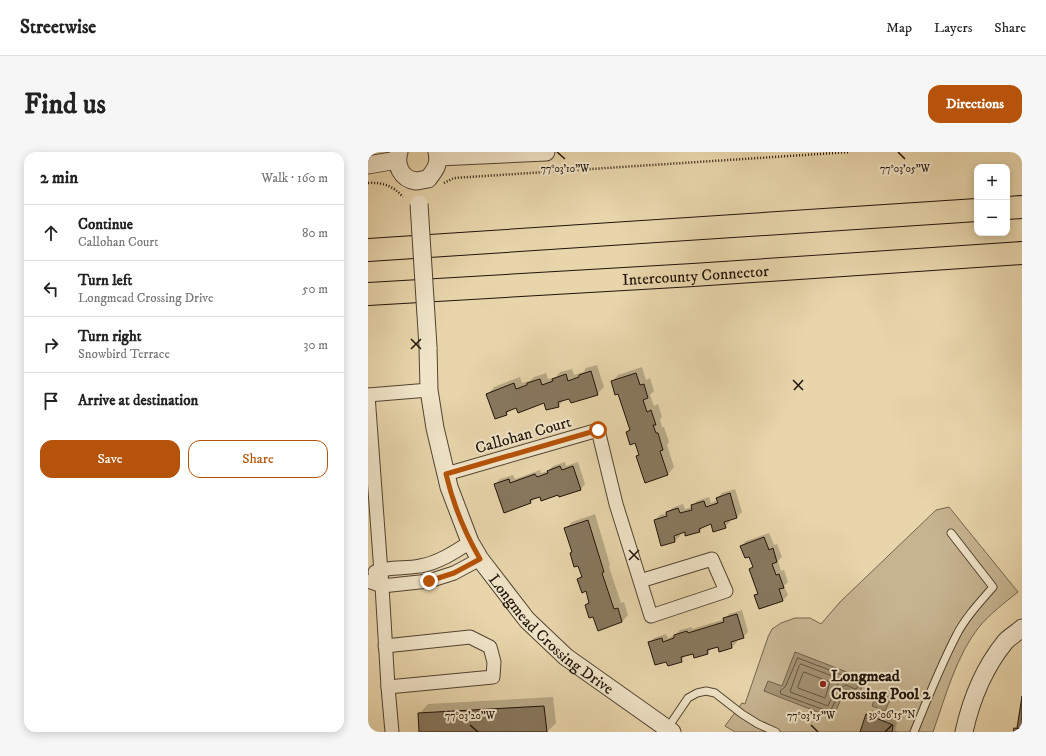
<!DOCTYPE html>
<meta charset="utf-8">
<style>
body{margin:0;font-family:"IM FELL DW Pica",serif;background:#f6f6f6;color:#222}
.controls{position:absolute;right:12px;top:12px;display:grid;overflow:hidden;border-radius:8px;box-shadow:0 2px 10px #0003}
.controls button{width:36px;height:36px;display:grid;place-items:center;padding:0;border:0;border-bottom:1px solid #e0e0e0;background:#fff;color:#222;font:20px sans-serif}
.stop{position:absolute;width:12px;height:12px;margin:-9px;border:3px solid #b45309;border-radius:50%;background:#fff}
.stop.end{background:#b45309;border-color:#fff;box-shadow:0 1px 4px #0008}
.list{margin:0;padding:0;list-style:none}
h2{display:flex;justify-content:space-between;align-items:center;height:52px;margin:0;padding:0 16px;font-size:17px}
h2 small{font-size:13px;font-weight:400;color:#767676}
.list li{display:grid;grid-template-columns:26px 1fr auto;gap:12px;align-items:center;box-sizing:border-box;height:56px;padding:0 16px;border-top:1px solid #e0e0e0}
.list b{display:block;font-size:15px;white-space:nowrap}
.list p{margin:0;font-size:13px;white-space:nowrap;color:#767676}
.list em{font-size:13px;font-style:normal;color:#767676}
.actions{display:flex;gap:8px;padding:12px 16px}
.actions a{flex:1;padding:9px 0;border:1px solid #b45309;border-radius:12px;text-align:center;font-size:14px;color:#b45309}
.actions .main{background:#b45309;color:#fff}
.icon{flex:none;width:22px;height:22px;fill:none;stroke:currentColor;stroke-width:2;stroke-linecap:round;stroke-linejoin:round}
.map{position:relative;flex:none;width:654px;height:580px;overflow:hidden;border-radius:12px}
header{display:flex;align-items:center;gap:24px;box-sizing:border-box;height:56px;padding:0 20px;background:#fff;border-bottom:1px solid #e0e0e0}
header strong{font-size:19px}
nav{display:flex;gap:22px;margin-inline-start:auto;font-size:14px}
.intro{display:flex;align-items:center;justify-content:space-between;box-sizing:border-box;height:96px;padding:0 24px}
h1{margin:0;font-size:28px}
.button{padding:10px 18px;border-radius:12px;background:#b45309;color:#fff;font-size:14px;font-weight:700}
main{display:flex;gap:24px;padding:0 24px}
aside{flex:1;background:#fff;border-radius:12px;box-shadow:0 2px 10px #0003}
.map>svg:first-child{display:block}
</style>
<header>
<strong>Streetwise</strong>
<nav><a>Map</a><a>Layers</a><a>Share</a></nav>
</header>
<div class="intro"><h1>Find us</h1><a class="button">Directions</a></div>
<main>
<aside>
<h2>2 min<small>Walk · 160 m</small></h2>
<ul class="list">
<li><svg class="icon" aria-label="ahead" viewBox="0 0 24 24"><path d="M12 20V5M6 11l6-6 6 6"/></svg><div><b>Continue</b><p>Callohan Court</p></div><em>80 m</em></li>
<li><svg class="icon" aria-label="left" viewBox="0 0 24 24"><path d="M17 20v-9H6M10 6l-5 5 5 5"/></svg><div><b>Turn left</b><p>Longmead Crossing Drive</p></div><em>50 m</em></li>
<li><svg class="icon" aria-label="right" viewBox="0 0 24 24"><path d="M7 20v-9h11M14 6l5 5-5 5"/></svg><div><b>Turn right</b><p>Snowbird Terrace</p></div><em>30 m</em></li>
<li><svg class="icon" aria-label="arrive" viewBox="0 0 24 24"><path d="M6 21V4h12l-3 4 3 4H6"/></svg><div><b>Arrive at destination</b></div></li>
</ul>
<div class="actions"><a class="main">Save</a><a>Share</a></div>
</aside>
<div class="map">
<svg width="654" height="580" viewBox="0 0 654 580">
<rect width="100%" height="100%" fill="#e8d5ab"/>
<filter id="stains"><feTurbulence type="fractalNoise" baseFrequency=".005" numOctaves="4"/><feColorMatrix values="0 0 0 0 .2 0 0 0 0 .09 0 0 0 0 .02 0 0 0 .5 -.17"/></filter>
<radialGradient id="worn" r=".72"><stop offset=".6" stop-color="#630" stop-opacity="0"/><stop offset="1" stop-color="#630" stop-opacity=".3"/></radialGradient>
<path fill="#c6b490" stroke="#73644d" d="M581,355l69,85c-14,11 -28,22 -39,35 -23,29 -34,71 -46,105h-198l-10,-6 17,-23 3,1 23,-67 4,-8 9,-6 14,-5h15l11,6 19,-22 96,-92z"/>
<g fill="#a49374" stroke="#6f604a">
<polygon points="427,500 497,527 491,542 477,537 465,566 396,539 400,529 414,534"/>
<polygon points="509,541 523,546 517,559 504,554"/>
</g>
<g fill="#0003">
<polygon points="229,213 236,235 229,242 197,247 190,254 176,249 144,256 138,262 120,242 126,235 152,225 154,231 162,229 166,225 178,221 180,227 188,225 192,220 204,217 206,223 215,220 218,216"/>
<polygon points="274,215 278,228 282,226 286,239 282,243 286,254 290,252 294,265 292,267 294,275 296,275 301,290 299,293 306,315 300,322 278,329 269,304 271,302 267,290 259,280 263,276 251,241 244,230 250,223"/>
<polygon points="197,310 198,314 210,310 217,332 213,337 191,342 173,343 167,346 162,351 128,332 132,327 145,323 147,327 172,318 173,321 180,319 185,314"/>
<polygon points="367,337 374,360 369,365 361,367 362,370 357,375 344,371 336,374 332,379 318,383 318,379 311,381 312,384 307,389 294,393 287,368 292,363 299,361 304,356 315,352 317,357 324,355 329,349 341,345 343,351 350,348 349,346 354,341"/>
<polygon points="227,362 242,413 241,415 253,451 256,450 260,463 254,470 230,477 226,463 218,453 222,449 218,438 210,427 214,423 197,377 204,370"/>
<polygon points="401,381 406,393 409,392 414,405 410,409 413,419 416,418 420,430 416,434 420,443 415,448 392,456 387,444 391,440 383,417 386,414 382,404 373,394 378,389"/>
<polygon points="374,458 380,480 375,485 368,487 369,490 364,495 352,498 350,494 344,496 340,501 326,501 318,503 313,509 299,509 281,491 286,486 298,482 300,486 307,483 312,478 324,475 324,477 357,467 361,462"/>
<polygon points="185,545 188,571 179,580 52,580 51,562 60,552"/>
<polygon points="504,558 530,568 527,578 529,579 529,580 493,580 499,563"/>
</g>
<g fill="none" stroke-linecap="round" stroke-linejoin="round">
<g stroke="#62543f" stroke-width="1">
<polygon points="430,506 490,529 491,531 489,536 487,537 478,533 474,535 462,560 413,542 412,539 417,535"/>
<polygon points="433,512 472,527 460,554 422,540 431,514"/>
<polygon points="436,520 462,530 457,546 430,536 430,534"/>
</g>
</g>
<g fill="#88785e" stroke="#20140a">
<polygon points="223,219 230,243 203,251 201,247 190,250 191,255 178,258 176,251 150,261 148,256 138,260 139,263 127,267 118,242 146,231 148,237 159,233 159,231 172,227 174,233 185,229 184,227 198,222 200,229 211,225 211,223"/>
<polygon points="268,221 272,233 276,232 280,246 275,248 279,260 283,258 288,273 285,273 288,281 290,281 295,298 292,299 300,323 277,331 268,304 271,303 267,291 262,293 258,280 262,278 250,242 247,243 243,229"/>
<polygon points="192,314 194,318 205,314 213,338 191,345 190,343 173,349 172,345 162,348 163,351 136,361 126,332 141,327 142,331 167,322 169,325 180,321 179,319"/>
<polygon points="362,341 369,366 356,370 358,376 345,380 343,372 331,377 332,380 317,384 317,380 306,384 307,390 293,394 286,368 299,364 298,360 310,356 312,361 324,358 323,353 336,349 338,355 350,351 348,346"/>
<polygon points="220,368 236,420 234,421 246,457 250,456 254,470 230,479 225,465 221,466 217,453 221,451 218,439 214,441 209,427 214,425 210,414 206,415 202,401 204,400 196,376"/>
<polygon points="396,385 401,398 405,396 409,410 404,412 408,423 411,422 416,436 411,437 415,449 391,457 386,443 390,442 381,417 385,415 381,405 377,406 372,394"/>
<polygon points="369,462 376,486 363,490 364,496 351,500 350,495 339,498 340,502 326,506 325,502 313,505 314,510 300,514 298,510 287,513 280,490 294,486 295,490 306,486 306,483 319,479 320,481 356,470 355,466"/>
<polygon points="654,544 654,577 649,576"/>
<polygon points="176,554 179,580 51,580 50,561"/>
<polygon points="498,562 525,573 524,580 492,580"/>
<polygon points="646,576 654,577 654,580 645,580"/>
</g>
<g fill="none" stroke-linecap="round" stroke-linejoin="round">
<g stroke="#524432" stroke-width="9">
<g id="service">
<polyline points="299,577 320,546 329,541 338,539 347,541 374,562 390,572 408,580"/>
<path d="M546,580c13,-32 26,-65 42,-96 9,-18 24,-34 37,-49l-42,-54"/>
</g>
</g>
<g stroke="#524432" stroke-width="15">
<g id="minor">
<polyline points="0,243 14,434 20,535 24,580"/>
<polyline points="0,243 61,238"/>
<polyline points="78,322 230,278 248,352 283,464 358,439 344,407 272,429"/>
<path d="M7,420c14,-6 30,-3 45,-6 18,-3 35,-14 50,-24"/>
<polyline points="0,429 14,434 61,429 86,421 112,407"/>
<polyline points="17,494 102,485 122,495 126,510 125,525 20,535"/>
</g>
</g>
<g stroke="#524432" stroke-width="19">
<g id="tertiary">
<path d="M31,0c-4,13 2,27 17,29 4,0 8,-2 12,-2 7,-9 12,-15 9,-27"/>
<polyline points="70,5 178,0"/>
<polyline points="0,13 29,8"/>
<path id="s1" d="M60,195l1,43 6,38 14,59 21,55 10,17 47,61 39,37 106,75"/>
<path d="M596,580c7,-32 20,-64 41,-90 4,-5 12,-9 17,-14"/>
</g>
</g>
<g stroke="#20140a" stroke-width="24">
<g id="motorway">
<polyline points="639,56 654,55"/>
<polyline points="0,98 609,58"/>
<path id="s2" d="M0,142l325,-19 329,-22"/>
</g>
</g>
<g stroke="#20140a" stroke-width="2.5" stroke-dasharray="1 2" stroke-linecap="butt">
<path d="M0,31c15,-1 25,3 35,14"/>
<polyline points="76,31 86,26 482,0"/>
</g>
<use href="#service" stroke="#f0e4c8" stroke-width="7"/>
<use href="#minor" stroke="#f0e4c8" stroke-width="13"/>
<use href="#tertiary" stroke="#f0e4c8" stroke-width="17"/>
<use href="#motorway" stroke="#e8d5ab" stroke-width="22"/>
<g stroke="#524432" stroke-width="19" stroke-linecap="butt">
<polyline id="tertiary-bridge" points="51,52 60,195"/>
</g>
<use href="#tertiary-bridge" stroke="#f0e4c8" stroke-width="17"/>
</g>
<g fill="none" stroke-linecap="round" stroke-linejoin="round">
<path stroke="#b45309" stroke-width="5" d="M61,429l25,-8 26,-14c-15,-26 -27,-55 -34,-85l152,-44"/>
</g>
<path fill="none" stroke="#20140a" stroke-width="1.5" d="M189,0l8,7M530,0l7,7M43,187l10,10M43,197l10,-10M425,228l10,10M426,238l9,-10M261,398l10,10M261,408l10,-10M102,573l8,7M443,573l7,7M517,580l7,-7"/>
<circle fill="#8f2418" stroke="#f0e4c8" stroke-width="1.5" cx="455" cy="532" r="4"/>
<g text-anchor="middle" stroke-width="4" stroke-linejoin="round" paint-order="stroke">
<g font-size="16" fill="#20140a" stroke="#f0e4c8">
<text dy="6" stroke="none"><textPath href="#s2" startOffset="328">Intercounty Connector</textPath></text>
<text transform="translate(155 282) rotate(-16)" y="6">Callohan Court</text>
<text dy="6" stroke="none"><textPath href="#s1" startOffset="325">Longmead Crossing Drive</textPath></text>
</g>
<g font-size="16" font-weight="bold" fill="#20140a" stroke="#f0e4c8" text-anchor="start">
<text x="463" y="529">Longmead<tspan x="463" dy="18">Crossing Pool 2</tspan></text>
</g>
</g>
<g font-size="10" text-anchor="middle" fill="#20140a" stroke="#f0e4c8" stroke-width="4" stroke-linejoin="round" paint-order="stroke">
<text x="197" y="20">77°03'10"W</text>
<text x="537" y="20">77°03'05"W</text>
<text x="524" y="566">39°06'15"N</text>
<text x="102" y="567">77°03'20"W</text>
<text x="443" y="567">77°03'15"W</text>
</g>
<rect width="100%" height="100%" filter="url(#stains)"/>
<rect width="100%" height="100%" fill="url(#worn)"/>
</svg>
<div class="controls">
<button>+</button>
<button>−</button>
</div>
<div class="stop" style="left:230px;top:278px"></div>
<div class="stop end" style="left:61px;top:429px"></div>
</div>
</main>
